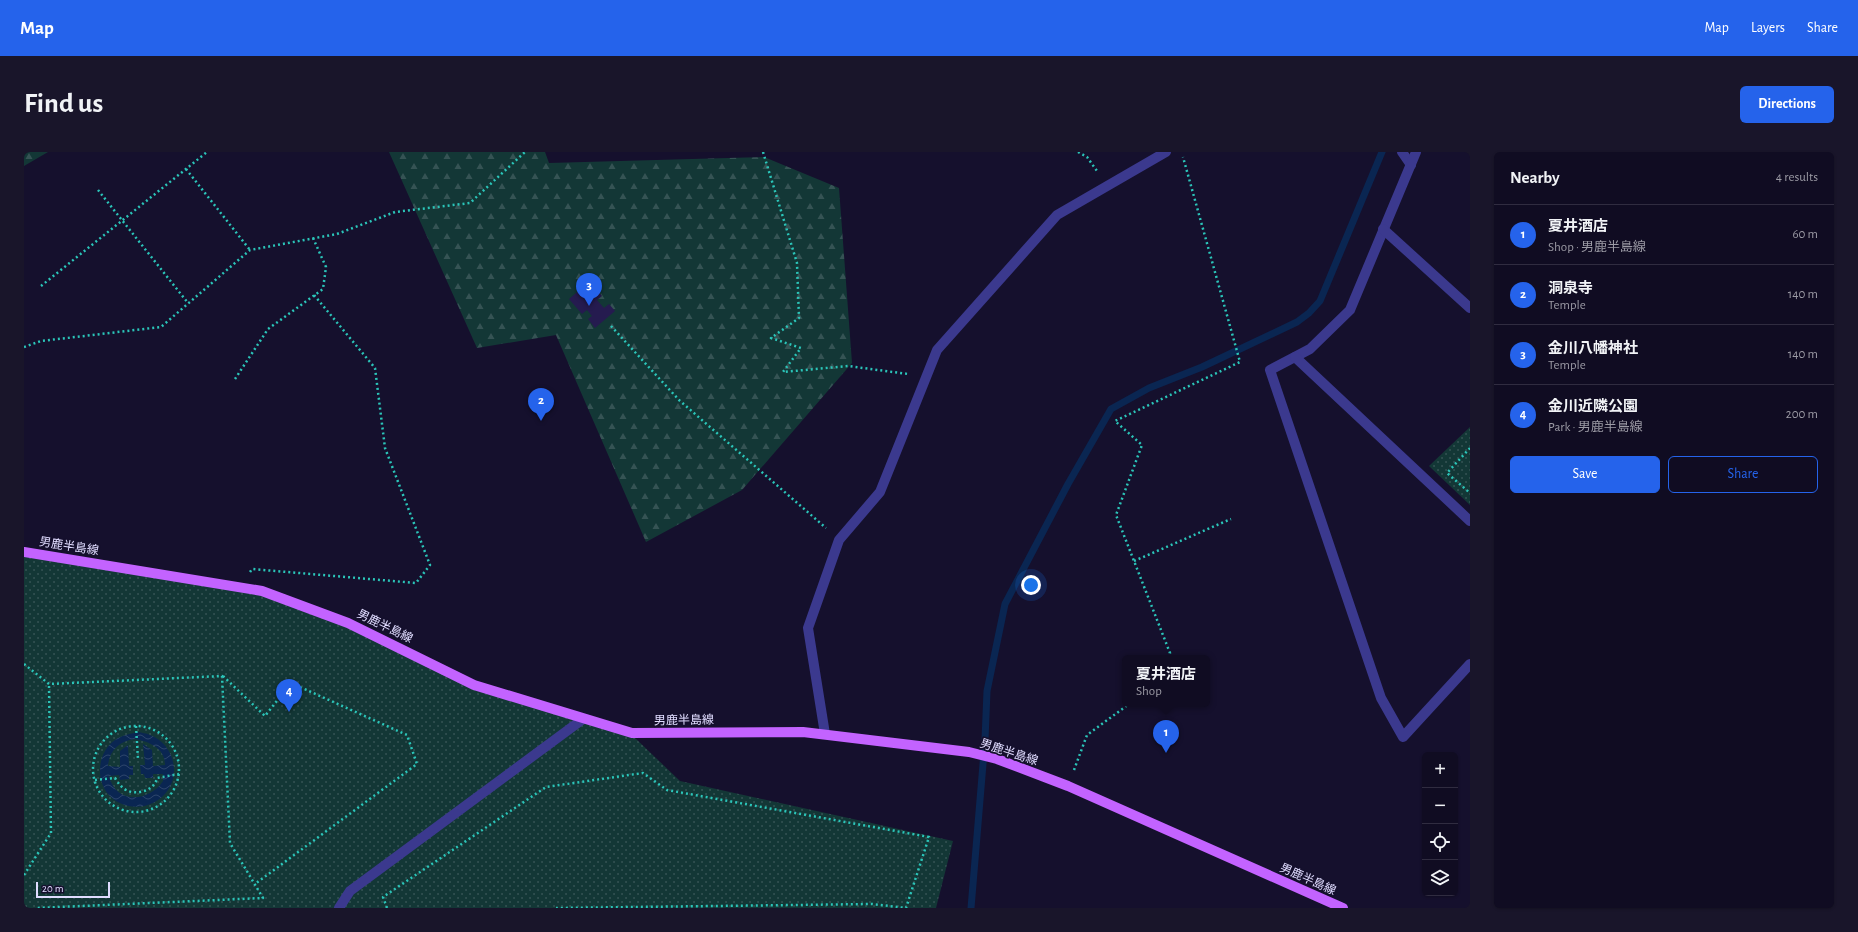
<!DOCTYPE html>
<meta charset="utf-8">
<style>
body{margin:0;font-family:"Alegreya Sans","Noto Sans JP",sans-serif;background:#19152a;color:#f1f3f6}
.controls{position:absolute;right:12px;bottom:12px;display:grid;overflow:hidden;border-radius:6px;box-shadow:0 1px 3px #0004}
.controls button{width:36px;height:36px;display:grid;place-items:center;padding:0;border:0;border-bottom:1px solid #302c40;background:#100c22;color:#f1f3f6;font:20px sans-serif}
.scale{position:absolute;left:12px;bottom:10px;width:74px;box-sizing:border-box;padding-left:4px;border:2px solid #e0dcff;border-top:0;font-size:11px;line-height:14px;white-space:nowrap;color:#e0dcff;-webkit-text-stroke:3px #15102d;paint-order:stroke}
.you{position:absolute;left:1007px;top:433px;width:14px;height:14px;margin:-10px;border:3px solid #fff;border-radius:50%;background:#1a73e8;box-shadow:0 0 0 6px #1a73e833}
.badge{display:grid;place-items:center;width:26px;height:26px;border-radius:50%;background:#2563eb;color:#fff;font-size:13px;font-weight:700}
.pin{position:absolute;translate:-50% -33px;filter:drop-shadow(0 1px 2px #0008)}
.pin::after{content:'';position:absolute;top:21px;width:14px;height:12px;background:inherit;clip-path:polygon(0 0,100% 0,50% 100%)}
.popup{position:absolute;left:1098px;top:503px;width:88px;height:52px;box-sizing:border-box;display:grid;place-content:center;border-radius:6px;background:#100c22;filter:drop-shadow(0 1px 3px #0005);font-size:13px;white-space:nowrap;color:#9c9ba5}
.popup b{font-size:15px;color:#f1f3f6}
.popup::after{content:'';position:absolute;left:50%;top:100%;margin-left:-8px;border:8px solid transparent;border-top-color:#100c22}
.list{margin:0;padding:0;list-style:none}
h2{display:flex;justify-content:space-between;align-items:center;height:52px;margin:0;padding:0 16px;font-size:17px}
h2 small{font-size:13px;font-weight:400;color:#9c9ba5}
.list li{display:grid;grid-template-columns:26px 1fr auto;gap:12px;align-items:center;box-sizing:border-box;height:60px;padding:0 16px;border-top:1px solid #302c40}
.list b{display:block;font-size:15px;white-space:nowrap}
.list p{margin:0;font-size:13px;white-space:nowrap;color:#9c9ba5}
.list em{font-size:13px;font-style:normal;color:#9c9ba5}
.actions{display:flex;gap:8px;padding:12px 16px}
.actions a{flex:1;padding:9px 0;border:1px solid #2563eb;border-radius:6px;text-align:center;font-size:14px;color:#2563eb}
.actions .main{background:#2563eb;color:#fff}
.icon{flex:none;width:22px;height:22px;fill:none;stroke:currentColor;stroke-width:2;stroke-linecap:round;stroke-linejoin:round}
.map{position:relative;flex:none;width:1446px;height:756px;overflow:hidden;border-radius:6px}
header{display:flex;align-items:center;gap:24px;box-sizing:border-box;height:56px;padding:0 20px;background:#2563eb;color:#fff}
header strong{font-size:19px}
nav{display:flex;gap:22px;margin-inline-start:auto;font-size:14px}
.intro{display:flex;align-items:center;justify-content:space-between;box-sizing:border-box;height:96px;padding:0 24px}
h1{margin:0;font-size:28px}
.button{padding:10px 18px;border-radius:6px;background:#2563eb;color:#fff;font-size:14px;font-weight:700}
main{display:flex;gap:24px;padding:0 24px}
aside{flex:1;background:#100c22;border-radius:6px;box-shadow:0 1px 3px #0004}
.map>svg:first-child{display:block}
</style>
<header>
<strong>Map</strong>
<nav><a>Map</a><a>Layers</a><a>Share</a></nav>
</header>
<div class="intro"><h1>Find us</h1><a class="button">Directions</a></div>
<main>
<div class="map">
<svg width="1446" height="756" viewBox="0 0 1446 756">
<defs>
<pattern id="grass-dots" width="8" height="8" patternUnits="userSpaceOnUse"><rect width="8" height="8" fill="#133736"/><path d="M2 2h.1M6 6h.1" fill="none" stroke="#355354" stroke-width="1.8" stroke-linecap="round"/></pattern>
<pattern id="forest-firs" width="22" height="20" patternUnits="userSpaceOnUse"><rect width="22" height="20" fill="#133736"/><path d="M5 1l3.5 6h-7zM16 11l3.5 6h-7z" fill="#355354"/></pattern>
<pattern id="water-waves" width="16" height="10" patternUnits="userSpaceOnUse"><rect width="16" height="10" fill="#0a2652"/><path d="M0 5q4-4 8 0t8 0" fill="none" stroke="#2d456c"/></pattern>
</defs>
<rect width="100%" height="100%" fill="#15102d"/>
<g fill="url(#grass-dots)">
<polygon points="1446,275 1446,353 1405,314"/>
<polygon points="0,399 236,442 323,473 450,537 609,584 656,629 929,689 912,756 0,756"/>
</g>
<g fill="url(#forest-firs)">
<polygon points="0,0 24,0 0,14"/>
<polygon points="365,0 521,0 525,11 740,5 815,36 828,211 718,338 622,390 532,183 453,196"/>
</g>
<path fill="url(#water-waves)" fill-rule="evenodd" d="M114,580c4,1 8,1 12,3 22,8 31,36 18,55 -13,20 -44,23 -60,4 -13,-16 -10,-42 7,-54 7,-5 15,-6 23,-8zM111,587c15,3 30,9 30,26l-12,1 -1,-16 -9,-6 2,21h-5l1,9h3l1,4h8v-4h10v7c-14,21 -47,24 -54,-5l10,-1 1,5 9,-1v-4h4v-9h-4l-1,-21 -8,6v16l-12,-1c1,-15 11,-25 27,-27z"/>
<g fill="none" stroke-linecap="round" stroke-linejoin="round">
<polyline stroke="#0a2652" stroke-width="7" points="947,756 961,588 963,539 981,452 1044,332 1087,257 1125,236 1178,215 1273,170 1285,161 1296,149 1358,0"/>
</g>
<polygon fill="#251b4f" points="566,129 578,144 573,148 580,156 585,152 591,159 571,176 564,167 568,164 563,158 558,162 545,147"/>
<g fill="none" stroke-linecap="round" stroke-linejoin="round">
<g stroke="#2bc5b9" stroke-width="2.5" stroke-dasharray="2 3" stroke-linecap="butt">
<polyline points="739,0 773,111 775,166 747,186 777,196 759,220 824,214 884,222"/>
<polyline points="1054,0 1063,5 1073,19"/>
<polyline points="162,17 226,98"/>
<polyline points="74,38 164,151"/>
<polyline points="17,134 183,0"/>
<polyline points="587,174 655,248 802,376"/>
<polyline points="0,195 17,189 137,175 226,98 313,82 371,60 446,51 501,0"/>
<polyline points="211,227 244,177 299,137 302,115 289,86"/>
<polyline points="1446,296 1423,321 1446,341"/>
<polyline points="1110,409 1207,367"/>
<polyline points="226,420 228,417 392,431 406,413 361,296 351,216 290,143"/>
<polyline points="1144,506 1146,501 1092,363 1118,293 1091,269 1216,210 1159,5"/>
<polyline points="0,512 25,532 198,524 206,691 239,746 12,756"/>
<polyline points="199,524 241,564 267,531 383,583 393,612 231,732"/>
<polyline points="112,574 114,607"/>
<circle cx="112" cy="617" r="43"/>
<polyline points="1050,618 1063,583 1105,552"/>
<path d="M71,628l20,-2c3,5 6,9 11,12 11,6 29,0 31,-12l22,-4"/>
<polyline points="0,723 27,681 25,532"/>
<polyline points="363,756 359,745 522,635 619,621 643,638 905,685 882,756 848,752 532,756"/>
</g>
<g stroke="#3b398e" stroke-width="10">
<polyline points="1378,0 1387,13"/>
<polyline points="1392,0 1326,158 1286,197 1246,218 1357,546 1379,585 1446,512"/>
<polyline points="1359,77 1446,156"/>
<polyline points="1271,205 1446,369"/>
<polyline points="801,582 784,476 815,388 856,340 913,198 1033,63 1142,0"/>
<polyline points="315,756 326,739 559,567"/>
</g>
<polyline stroke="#c363ff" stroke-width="10" points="0,400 238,439 324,471 450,533 608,581 779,580 945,600 973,607 1044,634 1319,756"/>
</g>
<g text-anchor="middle" stroke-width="3.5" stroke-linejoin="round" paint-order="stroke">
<g font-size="12" fill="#e0dcff" stroke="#15102d">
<text transform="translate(45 394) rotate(9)" y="4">男鹿半島線</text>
<text transform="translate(361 474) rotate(26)" y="4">男鹿半島線</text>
<text transform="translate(660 568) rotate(-1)" y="4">男鹿半島線</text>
<text transform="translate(985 600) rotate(18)" y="4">男鹿半島線</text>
<text transform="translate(1284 727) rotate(24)" y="4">男鹿半島線</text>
</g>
</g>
</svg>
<div class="controls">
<button>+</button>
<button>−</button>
<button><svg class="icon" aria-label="locate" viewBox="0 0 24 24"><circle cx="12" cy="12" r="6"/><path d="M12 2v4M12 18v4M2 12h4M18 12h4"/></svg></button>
<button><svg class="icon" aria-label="layers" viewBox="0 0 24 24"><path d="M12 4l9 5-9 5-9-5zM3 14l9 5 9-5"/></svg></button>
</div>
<div class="scale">20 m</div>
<div class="you"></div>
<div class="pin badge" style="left:1142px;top:601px">1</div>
<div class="popup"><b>夏井酒店</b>Shop</div>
<div class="pin badge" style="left:517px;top:269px">2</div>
<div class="pin badge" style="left:565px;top:154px">3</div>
<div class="pin badge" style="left:265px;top:560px">4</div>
</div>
<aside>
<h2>Nearby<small>4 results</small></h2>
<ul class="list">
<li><span class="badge">1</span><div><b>夏井酒店</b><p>Shop · 男鹿半島線</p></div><em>60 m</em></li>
<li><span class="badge">2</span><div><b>洞泉寺</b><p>Temple</p></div><em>140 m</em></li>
<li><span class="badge">3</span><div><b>金川八幡神社</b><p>Temple</p></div><em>140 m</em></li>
<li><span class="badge">4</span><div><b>金川近隣公園</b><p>Park · 男鹿半島線</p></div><em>200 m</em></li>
</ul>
<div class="actions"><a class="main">Save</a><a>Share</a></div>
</aside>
</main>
